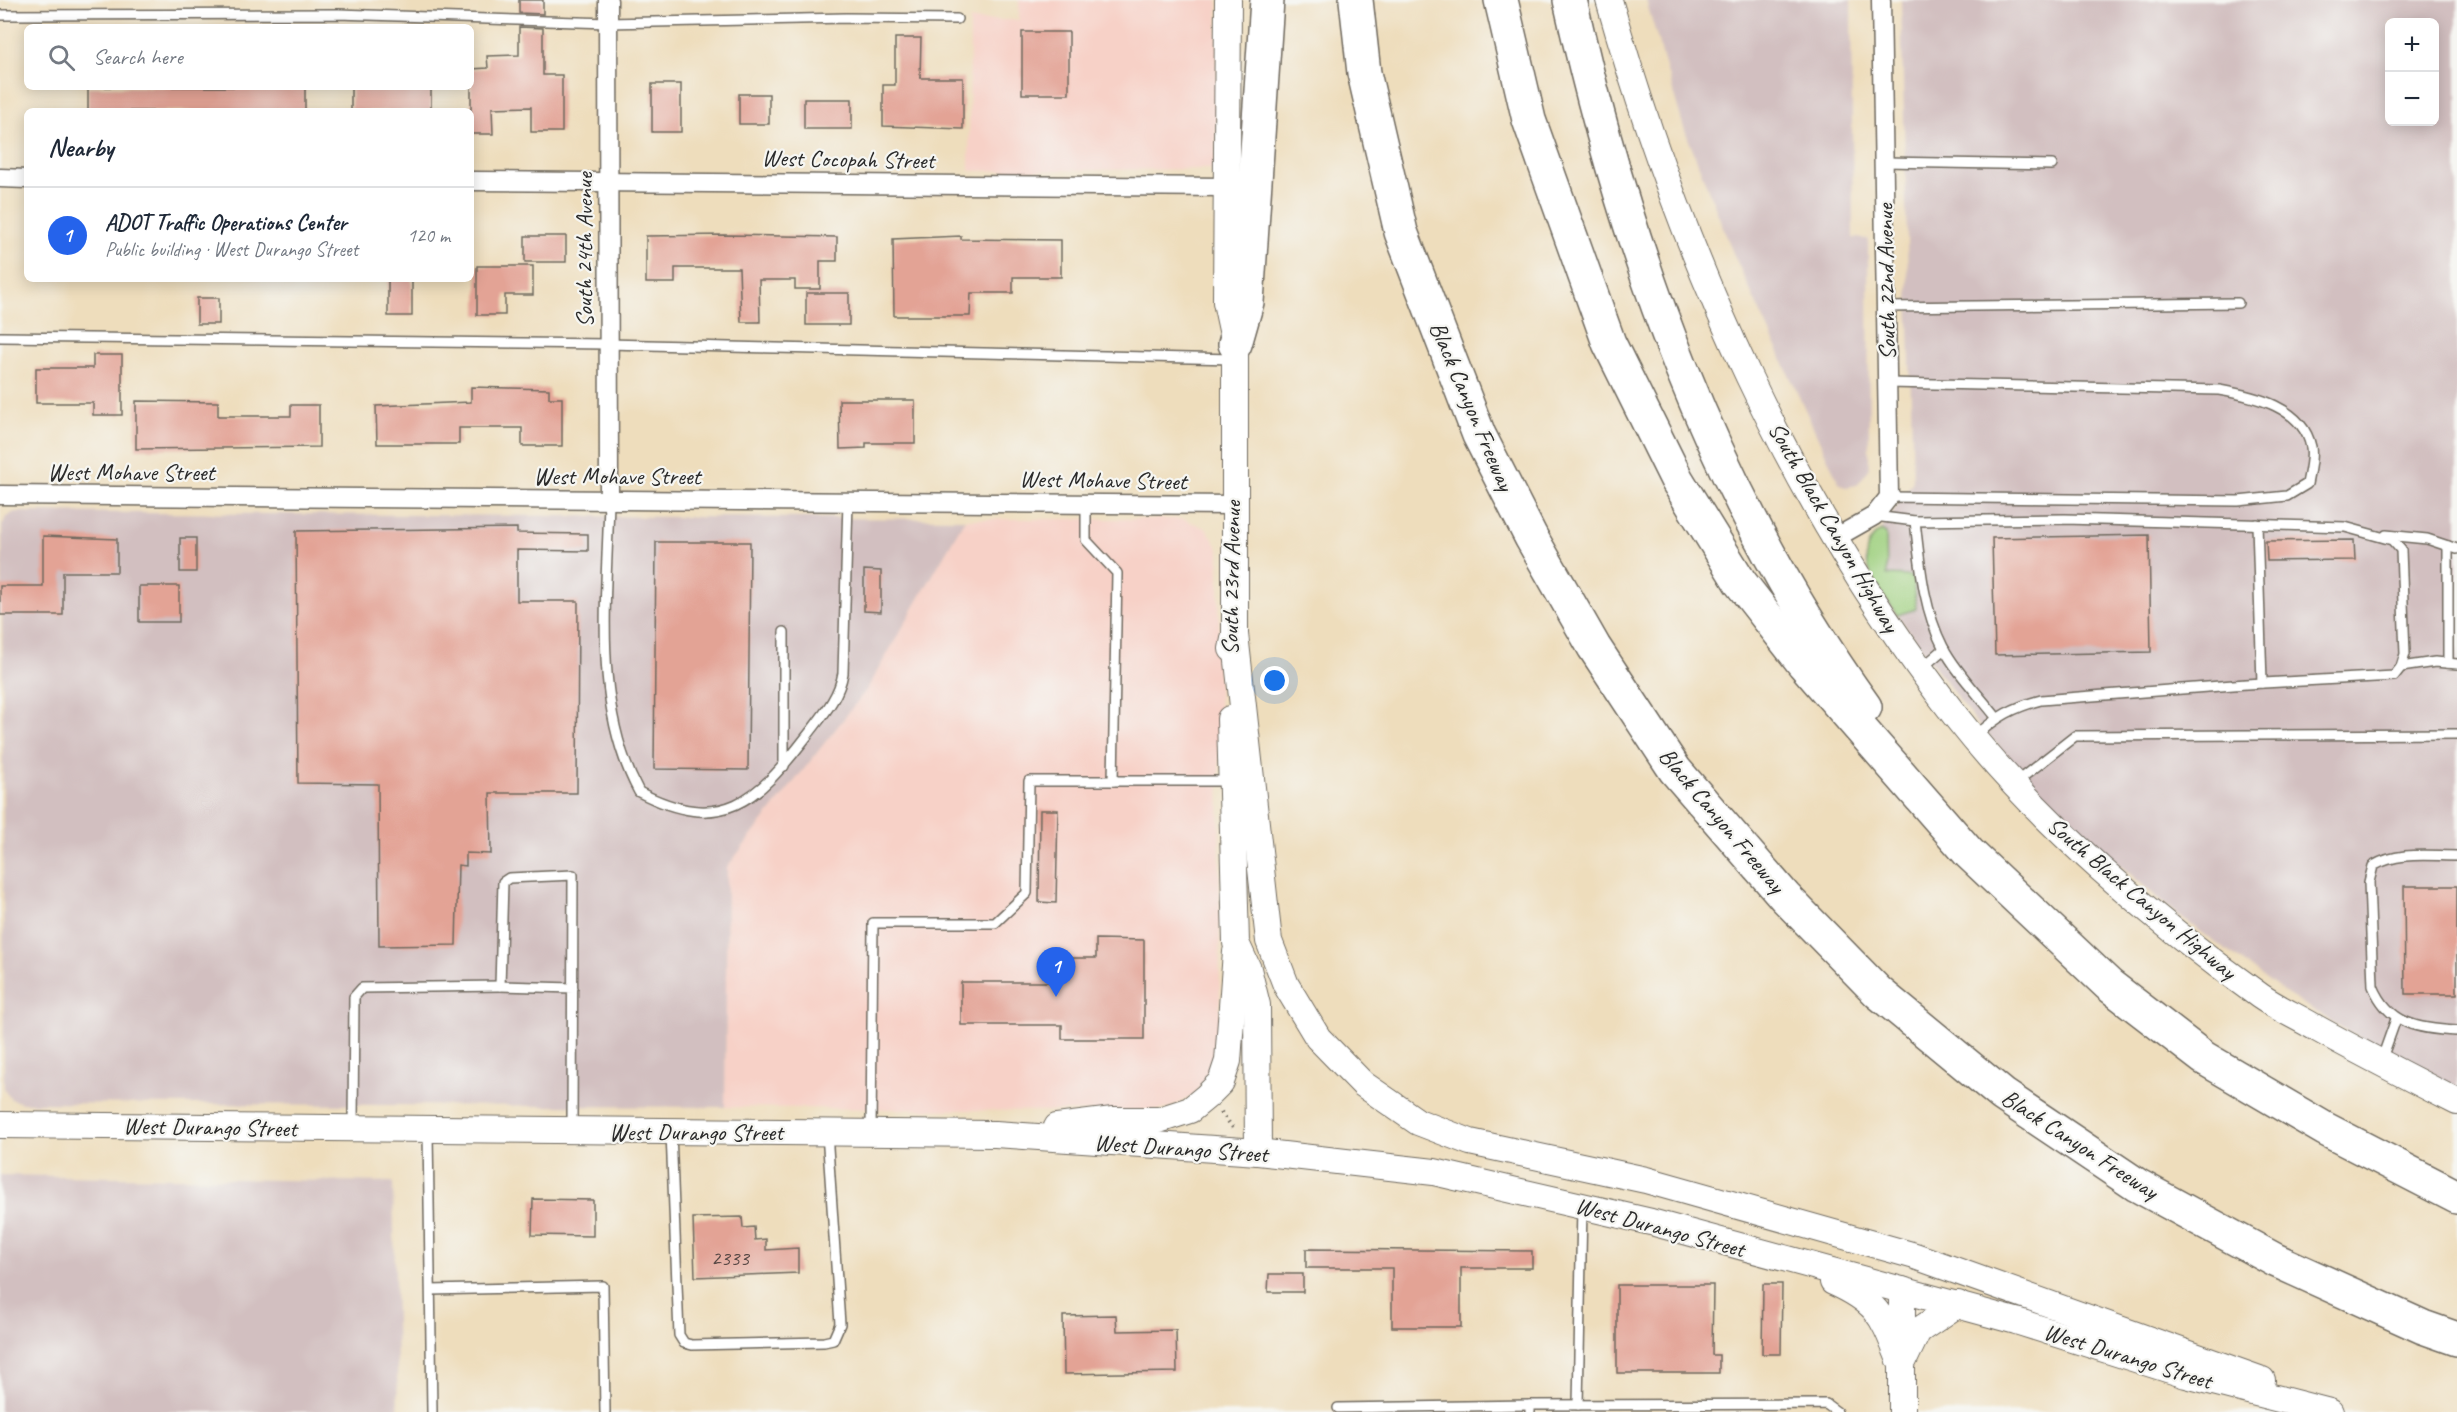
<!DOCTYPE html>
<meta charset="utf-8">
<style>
body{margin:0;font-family:Caveat,sans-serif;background:#f6f6f7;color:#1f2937}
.controls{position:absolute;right:18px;top:18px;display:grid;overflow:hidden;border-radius:9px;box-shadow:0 3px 15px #0003}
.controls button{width:54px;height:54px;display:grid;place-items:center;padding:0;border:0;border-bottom:2px solid #e0e1e3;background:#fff;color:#1f2937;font:30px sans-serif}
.you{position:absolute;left:1275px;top:681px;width:21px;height:21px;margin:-15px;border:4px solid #fff;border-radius:50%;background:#1a73e8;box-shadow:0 0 0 9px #1a73e833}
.badge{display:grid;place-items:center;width:39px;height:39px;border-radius:50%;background:#2563eb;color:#fff;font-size:20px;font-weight:700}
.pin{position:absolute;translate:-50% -50px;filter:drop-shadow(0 2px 3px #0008)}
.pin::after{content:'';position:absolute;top:32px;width:21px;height:18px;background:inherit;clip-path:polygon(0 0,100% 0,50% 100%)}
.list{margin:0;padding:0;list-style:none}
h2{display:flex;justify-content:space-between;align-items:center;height:78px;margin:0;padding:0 24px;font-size:26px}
h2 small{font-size:20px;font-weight:400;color:#747a83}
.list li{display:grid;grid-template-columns:39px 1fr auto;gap:18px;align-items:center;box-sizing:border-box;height:96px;padding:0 24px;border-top:2px solid #e0e1e3}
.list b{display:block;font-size:22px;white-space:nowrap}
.list p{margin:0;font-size:20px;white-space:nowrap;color:#747a83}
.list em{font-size:20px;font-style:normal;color:#747a83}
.icon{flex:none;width:33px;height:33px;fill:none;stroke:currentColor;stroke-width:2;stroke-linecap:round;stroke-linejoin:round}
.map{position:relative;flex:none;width:2457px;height:1412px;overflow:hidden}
.search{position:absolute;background:#fff;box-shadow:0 3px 15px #0003;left:24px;top:24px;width:450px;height:66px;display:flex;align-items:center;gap:15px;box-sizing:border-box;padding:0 21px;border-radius:9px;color:#747a83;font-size:22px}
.panel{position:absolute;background:#fff;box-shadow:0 3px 15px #0003;left:24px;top:108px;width:450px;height:174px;border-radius:9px}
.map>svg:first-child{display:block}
</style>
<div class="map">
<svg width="2457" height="1412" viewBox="0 0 2457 1412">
<rect width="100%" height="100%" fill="#f6f6f2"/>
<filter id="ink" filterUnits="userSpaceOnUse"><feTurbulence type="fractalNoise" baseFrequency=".0167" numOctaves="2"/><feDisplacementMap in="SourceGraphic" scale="12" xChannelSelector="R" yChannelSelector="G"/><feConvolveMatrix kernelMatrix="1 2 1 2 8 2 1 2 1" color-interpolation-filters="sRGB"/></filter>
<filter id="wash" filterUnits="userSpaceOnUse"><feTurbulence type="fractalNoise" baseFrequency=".008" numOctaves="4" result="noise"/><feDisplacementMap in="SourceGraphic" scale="24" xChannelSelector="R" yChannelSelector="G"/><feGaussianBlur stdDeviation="1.35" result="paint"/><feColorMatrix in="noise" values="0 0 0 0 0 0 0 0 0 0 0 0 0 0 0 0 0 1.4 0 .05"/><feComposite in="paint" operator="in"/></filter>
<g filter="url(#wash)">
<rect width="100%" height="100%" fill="#eeddbc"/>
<g fill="#f7d1c7">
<polygon points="1019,0 1218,0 1216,169 969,171 970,20 1019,20"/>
<polygon points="965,519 1184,519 1207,529 1219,549 1220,1050 1209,1075 1193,1096 1167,1109 1123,1112 725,1107 727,867 867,689"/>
</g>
<g fill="#d2bfc0" fill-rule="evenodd">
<polygon points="1646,0 1851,0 1853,238 1868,239 1869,469 1857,485 1846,487 1839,483 1733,253 1683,125"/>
<path d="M1901,0h556v1090l-56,-27 -113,-68 -113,-82 -115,-100 -86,-93 -77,-105 -32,-53 2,-17 14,-14 32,-50zM2390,22h44v100h-44z"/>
<polygon points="15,512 965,519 867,689 727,867 725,1107 22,1103 11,1099 4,1090 2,526 6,517"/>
<polygon points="0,1175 393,1182 398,1412 0,1412"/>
</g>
<path fill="#9fd07f" stroke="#657e55" stroke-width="1.5" d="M1881,531l5,3 1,41 23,1 3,3 3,30 -19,6c-15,-23 -51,-62 -16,-84z"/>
<g id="blocks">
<g fill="#e3a395">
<polygon points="519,0 543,0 543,14 519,13"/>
<polygon points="519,27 543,28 543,75 562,75 562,132 531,132 531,107 492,108 493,134 471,134 471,69 488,68 487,56 519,55"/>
<rect x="1022" y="32" width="47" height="62"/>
<polygon points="895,38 921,38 920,78 963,78 963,129 883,126 883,85 895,85"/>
<rect x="652" y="84" width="29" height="48"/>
<rect x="88" y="87" width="217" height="24"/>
<rect x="351" y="87" width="80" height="24"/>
<rect x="739" y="94" width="30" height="30"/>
<rect x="804" y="99" width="48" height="30"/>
<polygon points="726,235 837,237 837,261 820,261 820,289 795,289 795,280 759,280 760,322 741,322 739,268 675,268 675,283 646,283 646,236"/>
<rect x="525" y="236" width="41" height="26"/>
<polygon points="961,236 961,239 1061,240 1061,277 1013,277 1013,293 971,293 970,316 894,316 893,239"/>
<polygon points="477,266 533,266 533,295 505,295 505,315 477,315"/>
<rect x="388" y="279" width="24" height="37"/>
<rect x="806" y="293" width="43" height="32"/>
<rect x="197" y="298" width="22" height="26"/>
<polygon points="93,355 122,355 122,415 93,415 93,403 36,403 36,368 93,368"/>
<polygon points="471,387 549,389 549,398 562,398 562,446 522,446 522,428 459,428 459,444 377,444 376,406 471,402"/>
<polygon points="839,400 915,400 915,443 866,443 866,448 840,449"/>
<polygon points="136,401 218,402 218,416 291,416 291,405 319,405 319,447 136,449"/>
<polygon points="517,528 517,533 588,534 588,551 517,550 517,601 578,601 577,793 490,793 491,854 466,853 466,866 458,865 456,945 379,946 378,784 298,783 296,531"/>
<polygon points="2149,535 2151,652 1995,655 1992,538"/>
<polygon points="43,536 117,539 117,572 63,572 63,615 0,615 0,586 43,586"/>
<rect x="180" y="538" width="16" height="34"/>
<polygon points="2354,540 2355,560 2267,561 2266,541"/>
<polygon points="656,542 750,542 748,770 654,769"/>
<polygon points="864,570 881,571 881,612 864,611"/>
<rect x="139" y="586" width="40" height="36"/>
<polygon points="1040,810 1058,810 1056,903 1039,902"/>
<polygon points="2404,886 2457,886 2457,994 2405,994"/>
<polygon points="1096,939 1144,940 1144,1039 1062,1039 1062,1025 961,1025 961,982 1063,982 1063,958 1096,958"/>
<polygon points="533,1199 593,1200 593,1236 532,1235"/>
<polygon points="742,1217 743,1228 754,1227 755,1240 766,1239 766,1250 798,1248 798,1273 695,1277 693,1218"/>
<polygon points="1306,1249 1532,1251 1532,1268 1461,1268 1461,1327 1392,1327 1392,1268 1306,1268"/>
<polygon points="1269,1274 1303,1274 1303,1292 1268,1292"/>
<polygon points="1763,1284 1782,1284 1781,1354 1762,1354"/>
<polygon points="1617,1285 1713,1285 1712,1355 1719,1355 1719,1373 1617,1373"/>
<polygon points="1116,1315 1117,1331 1176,1330 1177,1372 1064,1374 1063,1316"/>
</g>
</g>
</g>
<g filter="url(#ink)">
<use href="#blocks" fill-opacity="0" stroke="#6f695e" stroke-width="1.5"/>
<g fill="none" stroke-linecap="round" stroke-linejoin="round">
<g stroke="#6f695e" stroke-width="12">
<g id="lane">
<polyline points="0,15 338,14 608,23 846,18 957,19"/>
<polyline points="1884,162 2052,165"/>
<polyline points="1886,307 2238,303"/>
<polyline points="0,337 607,344 1233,359"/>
<path d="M1888,383l331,7c35,6 84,17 92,57 2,11 -2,26 -4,37l-20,12 -49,5 -349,-4"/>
<path d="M609,500c-2,97 -17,205 30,292 83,43 118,9 168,-56 15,-20 32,-38 36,-63l5,-171"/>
<polyline points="1086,504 1086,540 1117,573 1113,781"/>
<path d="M1874,516l41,5 150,-2 280,8 47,13 9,10 4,104 -4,13 -7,9 -148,8 -205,16c-27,7 -45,17 -65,36"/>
<path d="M1915,521c5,43 8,87 28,126 13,25 36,48 53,70"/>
<polyline points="2257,524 2262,683"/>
<polyline points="2386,535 2427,539 2457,549"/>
<polyline points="784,632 784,766"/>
<polyline points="2448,663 2448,546"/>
<polyline points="1923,667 1944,649"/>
<polyline points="2401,667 2435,662 2457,664"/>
<polyline points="2015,783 2075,736 2457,734"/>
<path d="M2457,856c-28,0 -59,-5 -84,10l-4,16 4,104c16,39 46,43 84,45"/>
<polyline points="2381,1061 2396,1019"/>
<polyline points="353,1126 354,997 362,988 500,986"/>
<polyline points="572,1129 573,875 509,878 503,882 500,986 573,988"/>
<polyline points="871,1130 873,923 995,923 1027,893 1029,781 1231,781"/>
<polyline points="428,1132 432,1412"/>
<polyline points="671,1132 679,1335 684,1343 692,1345 824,1342 833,1340 840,1324 827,1133"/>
<polyline points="431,1290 603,1286 605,1412"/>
<polyline points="1578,1405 1582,1208"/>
<polyline points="1338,1408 1530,1405"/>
<polyline points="1530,1412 1530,1405 1826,1404 1837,1412"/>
</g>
</g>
<g stroke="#6f695e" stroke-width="21">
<g id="street">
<polyline points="608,0 609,500"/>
<polyline points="0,178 27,179"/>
<polyline points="471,181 1225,187"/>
<polyline points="0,495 1233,505"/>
<polyline points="1837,537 1874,516 1889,497 1881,0"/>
</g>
</g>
<g stroke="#6f695e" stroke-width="28">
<g id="secondary">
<polyline points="1228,0 1226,302 1235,344 1235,634 1232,649"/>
<path d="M1609,0c72,255 184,508 348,718 81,103 196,202 303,278 17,12 38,21 56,32 47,26 94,50 141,74"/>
<polyline points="1235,634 1269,941 1286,985 1318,1038 1363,1084 1418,1122 1470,1142 1646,1180 1915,1256 2262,1380"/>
<polyline points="1230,719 1236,943 1248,969 1257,1005 1258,1152"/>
<polyline points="0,1125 995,1134 1258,1152 1434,1172 1651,1222 2016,1321 2186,1375 2330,1412"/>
<polyline points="1057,1127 1113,1120 1159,1120 1190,1110 1207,1096 1221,1082 1228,1061 1236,952"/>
<path d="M1833,1282c49,22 50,37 69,83"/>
<polyline points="1902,1290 1902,1412"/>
<polyline points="1904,1360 1918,1331 1958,1304"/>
</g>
</g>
<g stroke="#6f695e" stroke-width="36">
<g id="highway">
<polyline points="1356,0 1364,73 1401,232 1479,435 1531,537 1594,647 1675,770 1785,897 1878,992 2003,1095 2137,1185 2275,1260 2423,1327 2457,1339"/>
<polyline points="1501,0 1529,120 1609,343 1677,480 1740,582 1804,664 1969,853 2109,985 2204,1058 2325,1129 2457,1197"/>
<path d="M1570,0c56,252 144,496 295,707"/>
<polyline points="1235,344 1247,302 1267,0"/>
</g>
</g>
<polyline stroke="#6f695e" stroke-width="4" stroke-dasharray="1.5 4.5" stroke-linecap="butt" points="1221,1112 1233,1128"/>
<use href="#lane" stroke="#fff" stroke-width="9"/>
<use href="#street" stroke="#fff" stroke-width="18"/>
<use href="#secondary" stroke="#fff" stroke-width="26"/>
<use href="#highway" stroke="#fff" stroke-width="33"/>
</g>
</g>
<g text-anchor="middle" stroke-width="4.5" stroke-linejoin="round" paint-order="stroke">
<g font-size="21" fill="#594946">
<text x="730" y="1265">2333</text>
</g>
<g font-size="24" fill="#2b2b2b" stroke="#f6f6f2">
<text transform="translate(848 159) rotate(1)" y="8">West Cocopah Street</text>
<text transform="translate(584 250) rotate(-90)" y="8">South 24th Avenue</text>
<text transform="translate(1886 282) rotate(-91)" y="8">South 22nd Avenue</text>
<text transform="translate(1472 406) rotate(67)" y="8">Black Canyon Freeway</text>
<text x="131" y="480">West Mohave Street</text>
<text x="617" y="484">West Mohave Street</text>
<text transform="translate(1103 480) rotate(1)" y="8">West Mohave Street</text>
<text transform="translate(1834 527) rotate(60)" y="8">South Black Canyon Highway</text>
<text transform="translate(1231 578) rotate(-89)" y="8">South 23rd Avenue</text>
<text transform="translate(1722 820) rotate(50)" y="8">Black Canyon Freeway</text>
<text transform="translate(2142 898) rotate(40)" y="8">South Black Canyon Highway</text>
<text transform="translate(210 1127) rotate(1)" y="8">West Durango Street</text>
<text x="696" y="1140">West Durango Street</text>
<text transform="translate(2080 1144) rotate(33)" y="8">Black Canyon Freeway</text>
<text transform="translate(1181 1148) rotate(4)" y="8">West Durango Street</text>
<text transform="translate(1660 1227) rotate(15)" y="8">West Durango Street</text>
<text transform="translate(2128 1356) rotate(17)" y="8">West Durango Street</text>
</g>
</g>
</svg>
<div class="controls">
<button>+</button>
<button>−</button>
</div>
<div class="you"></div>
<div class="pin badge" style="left:1056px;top:997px">1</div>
<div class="search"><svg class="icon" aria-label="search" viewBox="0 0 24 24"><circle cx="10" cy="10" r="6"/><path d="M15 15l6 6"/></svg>Search here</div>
<section class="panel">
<h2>Nearby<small></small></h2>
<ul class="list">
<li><span class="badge">1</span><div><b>ADOT Traffic Operations Center</b><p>Public building · West Durango Street</p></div><em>120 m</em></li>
</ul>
</section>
</div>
